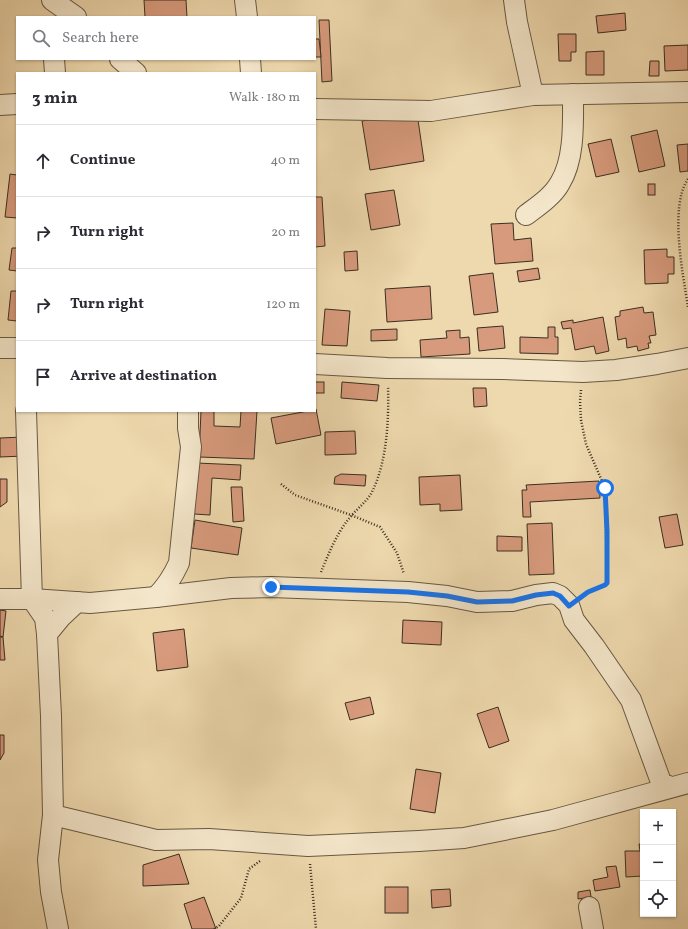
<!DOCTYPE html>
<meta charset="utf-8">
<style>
body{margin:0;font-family:Vollkorn,serif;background:#f2f2f3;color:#2b2b33}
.controls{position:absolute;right:12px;bottom:12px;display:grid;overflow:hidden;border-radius:0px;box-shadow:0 1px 3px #0004}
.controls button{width:36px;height:36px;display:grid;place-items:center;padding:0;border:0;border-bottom:1px solid #e1e1e2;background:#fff;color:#2b2b33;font:20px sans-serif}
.stop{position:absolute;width:12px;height:12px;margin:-9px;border:3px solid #1a73e8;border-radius:50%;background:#fff}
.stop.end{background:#1a73e8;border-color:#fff;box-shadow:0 1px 4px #0008}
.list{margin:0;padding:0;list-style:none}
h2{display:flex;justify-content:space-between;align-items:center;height:52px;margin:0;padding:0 16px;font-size:17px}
h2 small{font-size:13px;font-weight:400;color:#7c7c81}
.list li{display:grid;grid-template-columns:26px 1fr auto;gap:12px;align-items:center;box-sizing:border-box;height:72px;padding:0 16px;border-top:1px solid #e1e1e2}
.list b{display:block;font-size:15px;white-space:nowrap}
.list em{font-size:13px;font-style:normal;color:#7c7c81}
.icon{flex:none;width:22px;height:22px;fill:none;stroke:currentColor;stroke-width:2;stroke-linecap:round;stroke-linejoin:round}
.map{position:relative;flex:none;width:688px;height:929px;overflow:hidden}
.search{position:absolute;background:#fff;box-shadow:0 1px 3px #0004;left:16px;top:16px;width:300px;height:44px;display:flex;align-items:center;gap:10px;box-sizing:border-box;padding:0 14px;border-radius:0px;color:#7c7c81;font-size:15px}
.panel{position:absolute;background:#fff;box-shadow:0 1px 3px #0004;left:16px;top:72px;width:300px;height:340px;border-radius:0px}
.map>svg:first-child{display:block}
</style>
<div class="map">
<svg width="688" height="929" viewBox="0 0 688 929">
<rect width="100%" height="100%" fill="#eed8ad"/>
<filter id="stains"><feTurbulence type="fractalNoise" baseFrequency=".005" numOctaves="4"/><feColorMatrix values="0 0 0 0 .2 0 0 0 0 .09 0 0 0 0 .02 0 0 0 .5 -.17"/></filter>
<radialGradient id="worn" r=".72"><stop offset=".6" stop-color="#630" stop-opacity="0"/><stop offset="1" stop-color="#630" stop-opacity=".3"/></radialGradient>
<g fill="#d79a7c" stroke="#3a2f20">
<polygon points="144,0 186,0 187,17 145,17"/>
<polygon points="625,13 626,30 598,33 596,16"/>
<polygon points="319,20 329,20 332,81 322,82"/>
<polygon points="558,34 576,34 576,52 571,52 571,61 559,61"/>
<polygon points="315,39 319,39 321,57 315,57"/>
<polygon points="688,45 688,70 665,71 664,46"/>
<polygon points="604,51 604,75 586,75 586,52"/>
<polygon points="650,61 659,61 659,76 649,76"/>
<polygon points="417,113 424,161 370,170 362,121"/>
<polygon points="657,130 665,166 639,172 631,136"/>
<polygon points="611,139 619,172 596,177 588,144"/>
<polygon points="688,144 688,171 680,172 677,145"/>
<polygon points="10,174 17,175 17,218 5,217"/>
<rect x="648" y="184" width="7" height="11"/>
<polygon points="394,190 400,225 371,230 365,194"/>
<polygon points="315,197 322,197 325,246 315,247"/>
<polygon points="513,223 514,240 531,238 533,261 495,264 491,224"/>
<polygon points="12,248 17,248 17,271 9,270"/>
<polygon points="667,249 667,257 674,257 674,274 668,274 668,283 645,284 644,250"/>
<polygon points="357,251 358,270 345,271 344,252"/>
<polygon points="538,268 540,279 519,282 517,271"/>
<polygon points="493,273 498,312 474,315 469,276"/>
<polygon points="430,286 432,319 387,322 385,289"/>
<polygon points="11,291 17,291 17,321 8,320"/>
<polygon points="643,307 644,313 653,312 656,335 649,336 651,343 648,343 649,348 638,351 637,346 627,348 626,338 618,340 615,317 620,316 620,311"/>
<polygon points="325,309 350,311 347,346 322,345"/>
<polygon points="603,317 609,351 596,354 594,346 575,350 571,328 563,329 561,322 573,320 573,323"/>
<polygon points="503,326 505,348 479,351 477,328"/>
<polygon points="548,327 555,327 555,337 558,337 558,354 520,353 520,337 548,338"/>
<polygon points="397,329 397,340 371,341 371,330"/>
<polygon points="460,330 460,338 469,337 470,354 421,357 420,340 447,338 446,331"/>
<rect x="315" y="382" width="9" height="11"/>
<polygon points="342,382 379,385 377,401 341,398"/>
<polygon points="473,388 486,388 487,406 474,407"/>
<polygon points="316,409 321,435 276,444 271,418 308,411 315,411"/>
<polygon points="201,411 214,411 214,426 240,427 241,411 257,411 254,459 199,457"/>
<polygon points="355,431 356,454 325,455 325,432"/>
<polygon points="23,437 24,456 0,457 0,438"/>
<polygon points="197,463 241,465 240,480 212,478 210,515 194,514"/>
<polygon points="341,474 366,475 365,486 334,484 335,477"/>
<polygon points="460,475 462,510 440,511 440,504 420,505 419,477"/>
<polygon points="0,479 7,479 7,502 0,507"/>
<polygon points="599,481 600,498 530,502 531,517 523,517 522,490 527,490 526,485"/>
<polygon points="231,487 242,487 244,521 233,522"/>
<polygon points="677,514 683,545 665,548 659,517"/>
<polygon points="195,520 242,528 238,555 191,548"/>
<polygon points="552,523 554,574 529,575 527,524"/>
<polygon points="497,536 522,537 522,551 497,551"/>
<polygon points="0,610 6,611 3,637 0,636"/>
<polygon points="403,620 442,622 441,645 402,643"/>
<polygon points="184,629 188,667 157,671 153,633"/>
<polygon points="0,637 3,637 5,660 0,660"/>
<polygon points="370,697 374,714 350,720 345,703"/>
<polygon points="498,707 509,741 489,748 477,714"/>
<polygon points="0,735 4,735 4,753 0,760"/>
<polygon points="416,769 441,773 435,813 410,809"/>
<polygon points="639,844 643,844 643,876 626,877 625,851 640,851"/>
<polygon points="179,854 189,884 143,886 143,865"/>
<polygon points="616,866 620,887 595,891 593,880 608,877 606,867"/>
<rect x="385" y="887" width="23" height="26"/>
<polygon points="450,889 451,906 432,908 431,890"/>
<polygon points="590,890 591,897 578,899 578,892"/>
<polygon points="204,897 216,929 192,929 184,904"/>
</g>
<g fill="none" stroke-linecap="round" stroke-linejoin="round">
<g stroke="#675943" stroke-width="22">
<g id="minor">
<polyline points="52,0 76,17"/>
<polyline points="245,0 247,17"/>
<polyline points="514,0 517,22 533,95"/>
<polyline points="54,59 55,73"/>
<polyline points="120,59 136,73"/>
<polyline points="250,59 251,73"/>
<polyline points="0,105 17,104"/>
<polyline points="315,109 431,111 533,95 688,92"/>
<path d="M526,215c12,-9 27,-19 34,-32 15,-24 13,-62 13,-89"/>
<polyline points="0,348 17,348"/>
<polyline points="315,364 387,368 503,369 583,372 616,370 657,364 688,358"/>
<polyline points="26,411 32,599 45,618 47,634"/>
<path d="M156,597c10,-10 17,-21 23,-34l12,-116 -3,-19v-17"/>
<polyline points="0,599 32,599 90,603 156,597 231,588 271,587 408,592 447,596 477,602 512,601 536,595 553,593 560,596 569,605 574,620 594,646 631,700 661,782 670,787"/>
<polyline points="53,815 156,840 209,839 308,846 419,841 464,838 553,820 688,783"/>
<polyline points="589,907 593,929"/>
<polyline points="58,929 51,892 48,860 53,815 51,716 47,634 61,617 77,602"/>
</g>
</g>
<g stroke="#3a2f20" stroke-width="2.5" stroke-dasharray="1 2" stroke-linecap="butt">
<path d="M688,179c-19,28 -5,95 0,128"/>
<path d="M581,390l-1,11 1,19 5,24 19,44 2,93c-3,8 -17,9 -24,15"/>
<polyline points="281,484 295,495 351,515 380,527 397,553 404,574"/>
<path d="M321,572c7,-17 16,-39 27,-52 7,-10 18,-17 24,-28 15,-30 17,-72 16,-106"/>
<polyline points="310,864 316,929"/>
<polyline points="214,929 219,926 241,898 249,869 260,861"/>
</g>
<use href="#minor" stroke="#f4e6ca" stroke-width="20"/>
</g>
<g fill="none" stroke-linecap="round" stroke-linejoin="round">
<polyline stroke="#1a73e8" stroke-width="5" points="271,587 408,592 447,596 477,602 512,601 536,595 553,593 560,596 569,606 588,592 605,585 607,583 607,531 605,488"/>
</g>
<rect width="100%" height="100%" filter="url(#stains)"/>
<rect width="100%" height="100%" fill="url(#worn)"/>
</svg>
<div class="controls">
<button>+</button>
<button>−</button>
<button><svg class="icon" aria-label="locate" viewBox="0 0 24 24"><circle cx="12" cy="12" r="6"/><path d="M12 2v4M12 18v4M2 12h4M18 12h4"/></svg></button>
</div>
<div class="stop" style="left:605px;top:488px"></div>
<div class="stop end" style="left:271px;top:587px"></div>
<div class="search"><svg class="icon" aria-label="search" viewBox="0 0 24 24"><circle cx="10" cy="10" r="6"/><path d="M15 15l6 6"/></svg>Search here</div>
<section class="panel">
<h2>3 min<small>Walk · 180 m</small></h2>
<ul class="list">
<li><svg class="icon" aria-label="ahead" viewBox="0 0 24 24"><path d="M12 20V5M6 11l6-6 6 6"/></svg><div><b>Continue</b></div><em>40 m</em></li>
<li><svg class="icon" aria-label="right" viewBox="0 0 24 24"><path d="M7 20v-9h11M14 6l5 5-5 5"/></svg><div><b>Turn right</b></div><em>20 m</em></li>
<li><svg class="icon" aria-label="right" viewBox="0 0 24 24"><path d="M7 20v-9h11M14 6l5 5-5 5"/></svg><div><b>Turn right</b></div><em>120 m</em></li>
<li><svg class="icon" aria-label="arrive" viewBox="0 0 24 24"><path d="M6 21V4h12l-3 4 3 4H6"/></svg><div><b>Arrive at destination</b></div></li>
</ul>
</section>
</div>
